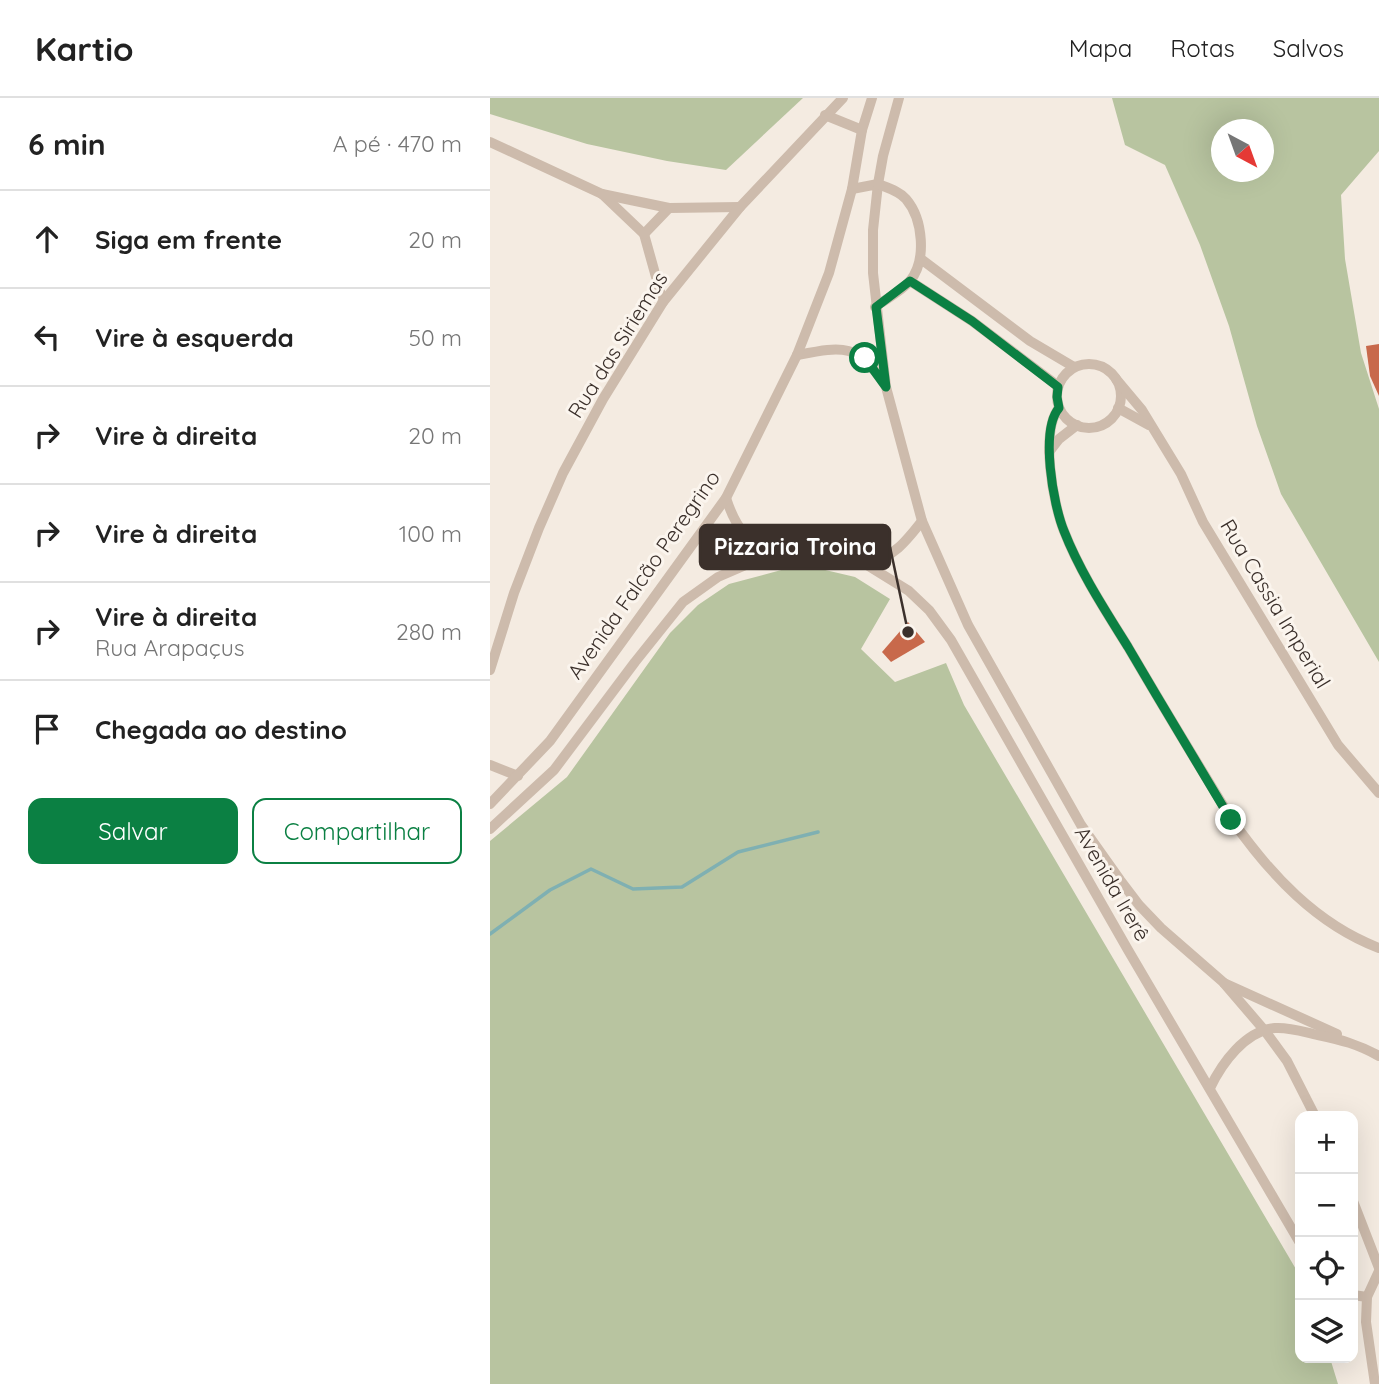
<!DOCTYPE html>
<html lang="pt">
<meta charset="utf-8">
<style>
body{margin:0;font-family:Quicksand,sans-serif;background:#f2f2f2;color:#222}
.controls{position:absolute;right:21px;bottom:21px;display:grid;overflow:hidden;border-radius:14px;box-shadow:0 7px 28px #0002}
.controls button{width:63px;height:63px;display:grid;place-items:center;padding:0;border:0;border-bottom:2px solid #e0e0e0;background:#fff;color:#222;font:35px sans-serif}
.compass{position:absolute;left:721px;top:21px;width:63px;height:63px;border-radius:50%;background:#fff;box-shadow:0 7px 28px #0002;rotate:139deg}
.stop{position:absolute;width:21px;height:21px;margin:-16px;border:5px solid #0b8043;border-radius:50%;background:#fff}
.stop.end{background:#0b8043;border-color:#fff;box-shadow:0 2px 7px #0008}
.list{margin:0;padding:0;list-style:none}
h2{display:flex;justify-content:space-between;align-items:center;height:91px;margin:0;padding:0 28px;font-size:30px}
h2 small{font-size:23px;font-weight:400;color:#767676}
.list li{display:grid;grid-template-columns:46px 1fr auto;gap:21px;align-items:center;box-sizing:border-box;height:98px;padding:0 28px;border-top:2px solid #e0e0e0}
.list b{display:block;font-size:26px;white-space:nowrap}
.list p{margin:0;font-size:23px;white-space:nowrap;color:#767676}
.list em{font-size:23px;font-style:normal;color:#767676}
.actions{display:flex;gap:14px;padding:21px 28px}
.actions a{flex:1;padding:16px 0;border:2px solid #0b8043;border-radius:14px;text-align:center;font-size:24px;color:#0b8043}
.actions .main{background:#0b8043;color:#fff}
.icon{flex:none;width:38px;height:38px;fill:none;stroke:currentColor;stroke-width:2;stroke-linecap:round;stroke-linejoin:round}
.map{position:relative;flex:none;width:889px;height:1286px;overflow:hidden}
header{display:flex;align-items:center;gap:42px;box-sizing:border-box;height:98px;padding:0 35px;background:#fff;border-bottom:2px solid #e0e0e0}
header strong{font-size:33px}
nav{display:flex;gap:38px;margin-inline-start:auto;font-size:24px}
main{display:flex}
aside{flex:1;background:#fff}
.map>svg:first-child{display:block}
</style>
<header>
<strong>Kartio</strong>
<nav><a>Mapa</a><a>Rotas</a><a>Salvos</a></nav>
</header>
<main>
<aside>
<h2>6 min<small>A pé · 470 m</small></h2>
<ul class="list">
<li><svg class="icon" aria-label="ahead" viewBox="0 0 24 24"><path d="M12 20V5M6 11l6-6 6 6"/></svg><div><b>Siga em frente</b></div><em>20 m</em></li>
<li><svg class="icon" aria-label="left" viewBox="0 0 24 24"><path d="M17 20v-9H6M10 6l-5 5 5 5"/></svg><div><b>Vire à esquerda</b></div><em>50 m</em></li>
<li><svg class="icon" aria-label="right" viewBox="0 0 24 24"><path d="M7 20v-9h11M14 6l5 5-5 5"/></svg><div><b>Vire à direita</b></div><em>20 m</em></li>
<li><svg class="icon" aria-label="right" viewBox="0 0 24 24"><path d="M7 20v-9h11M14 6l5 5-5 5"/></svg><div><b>Vire à direita</b></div><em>100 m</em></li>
<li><svg class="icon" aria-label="right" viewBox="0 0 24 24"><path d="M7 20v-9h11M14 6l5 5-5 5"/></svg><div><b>Vire à direita</b><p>Rua Arapaçus</p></div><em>280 m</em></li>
<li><svg class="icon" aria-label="arrive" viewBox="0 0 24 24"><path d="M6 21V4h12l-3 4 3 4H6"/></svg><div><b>Chegada ao destino</b></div></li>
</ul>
<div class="actions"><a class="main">Salvar</a><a>Compartilhar</a></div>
</aside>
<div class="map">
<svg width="889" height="1286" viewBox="0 0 889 1286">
<rect width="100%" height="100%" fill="#f4ebe1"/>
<g fill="#b8c4a0" fill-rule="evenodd">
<polygon points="0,0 313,0 236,72 177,63 97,46 0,16"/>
<path d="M622,0h267v53l-38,44 4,64 16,94 18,56v253l-98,-168 -24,-68 -28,-100 -29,-81 -35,-80 -40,-20zM732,32h42v42h-42z"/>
<polygon points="295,471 331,471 365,479 400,501 371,551 405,584 456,565 474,607 810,1178 810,1260 840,1260 848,1286 0,1286 0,743 77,679 180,535 208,507 239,486"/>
</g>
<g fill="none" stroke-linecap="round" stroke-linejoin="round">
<polyline stroke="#7fb0b2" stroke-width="3.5" points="0,836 60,792 101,771 143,791 192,789 248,754 328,734"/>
</g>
<g fill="#c8694b">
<polygon points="889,246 889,298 880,278 876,248"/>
<polygon points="418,524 435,544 401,564 392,554"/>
</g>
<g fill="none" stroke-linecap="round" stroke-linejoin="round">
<g stroke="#cdbbac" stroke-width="10">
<polyline points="335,17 372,32"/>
<polyline points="0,44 112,96 154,136 173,204"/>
<polyline points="362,91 388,86 383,132 383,175 396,289 432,423 478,527 591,727 630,782 649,807 671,830 733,884 775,933 797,963 825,1018"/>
<polyline points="112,96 179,110"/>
<polyline points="154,136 179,110 250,109"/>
<polyline points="431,161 540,243 584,269"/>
<polyline points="420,183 482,223 568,288"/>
<path d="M385,209c11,-8 27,-16 35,-26 17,-21 13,-62 -4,-82 -7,-8 -18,-11 -28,-15l5,-28 16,-58"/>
<path d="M307,257c47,-9 60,-12 88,30"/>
<circle cx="599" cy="298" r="32"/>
<polyline points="626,281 652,312 691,376 713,424 848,647 889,695"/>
<path d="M569,310c-19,23 -6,96 5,123 16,41 41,79 64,116 34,58 69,116 104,173 38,54 84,104 147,128"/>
<polyline points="628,310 659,327"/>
<polyline points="559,354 569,341 587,327"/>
<path d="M236,400c10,31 23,49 56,55"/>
<path d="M377,467c28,-10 37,-21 55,-44"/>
<polyline points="0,572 24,495 49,430 73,375 113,301 173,204 250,109 353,0"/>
<polyline points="0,667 28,678"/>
<polyline points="0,706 60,643 236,400 307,257 339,175 362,91 372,32 382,0"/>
<polyline points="0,731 64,672 145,564 193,504 228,479 258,466 298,455 340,457 377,467 419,493 439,512 461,542 638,852 810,1145"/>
<polyline points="734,885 847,936"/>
<path d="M720,990c12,-25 35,-57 65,-60 15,-1 29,4 43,7 24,5 39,9 61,21"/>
<polyline points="863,1103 889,1170"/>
<polyline points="863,1197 877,1199"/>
<polyline points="885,1286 876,1224 877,1199 889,1173"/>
</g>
</g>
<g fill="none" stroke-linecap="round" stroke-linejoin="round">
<path stroke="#0b8043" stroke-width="9" d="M375,260l21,29 -10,-80 34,-26 62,40 86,66 -1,10 2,11c-19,22 -6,96 5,123 16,41 41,79 64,116 34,58 69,116 103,173"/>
</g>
<g text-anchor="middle" stroke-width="6" stroke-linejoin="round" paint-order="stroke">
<g font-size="21" fill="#3b302b" stroke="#fbf5ee">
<text transform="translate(128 247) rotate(-58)" y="7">Rua das Siriemas</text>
<text transform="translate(154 477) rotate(-55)" y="7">Avenida Falcão Peregrino</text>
<text transform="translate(785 506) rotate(59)" y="7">Rua Cassia Imperial</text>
<text transform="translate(622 786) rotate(60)" y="7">Avenida Irerê</text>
</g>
</g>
<path fill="none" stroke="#3b302b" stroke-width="2.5" d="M418 534L400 449"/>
<circle fill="#3b302b" stroke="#fbf5ee" stroke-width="2.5" cx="418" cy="534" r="7"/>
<rect fill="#3b302b" stroke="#3b302b" stroke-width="2.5" x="210" y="427" width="190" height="44" rx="7"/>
<g font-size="23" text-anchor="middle" font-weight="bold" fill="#fff">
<text x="305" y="457">Pizzaria Troina</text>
</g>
</svg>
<div class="controls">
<button>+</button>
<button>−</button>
<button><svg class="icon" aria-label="locate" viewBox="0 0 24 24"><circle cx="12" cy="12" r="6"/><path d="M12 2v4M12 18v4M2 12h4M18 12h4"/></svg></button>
<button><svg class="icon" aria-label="layers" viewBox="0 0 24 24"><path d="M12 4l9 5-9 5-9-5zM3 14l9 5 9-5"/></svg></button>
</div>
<svg class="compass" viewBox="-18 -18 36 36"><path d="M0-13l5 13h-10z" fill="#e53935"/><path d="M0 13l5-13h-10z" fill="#767676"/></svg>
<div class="stop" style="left:375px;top:260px"></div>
<div class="stop end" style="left:741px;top:722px"></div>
</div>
</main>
